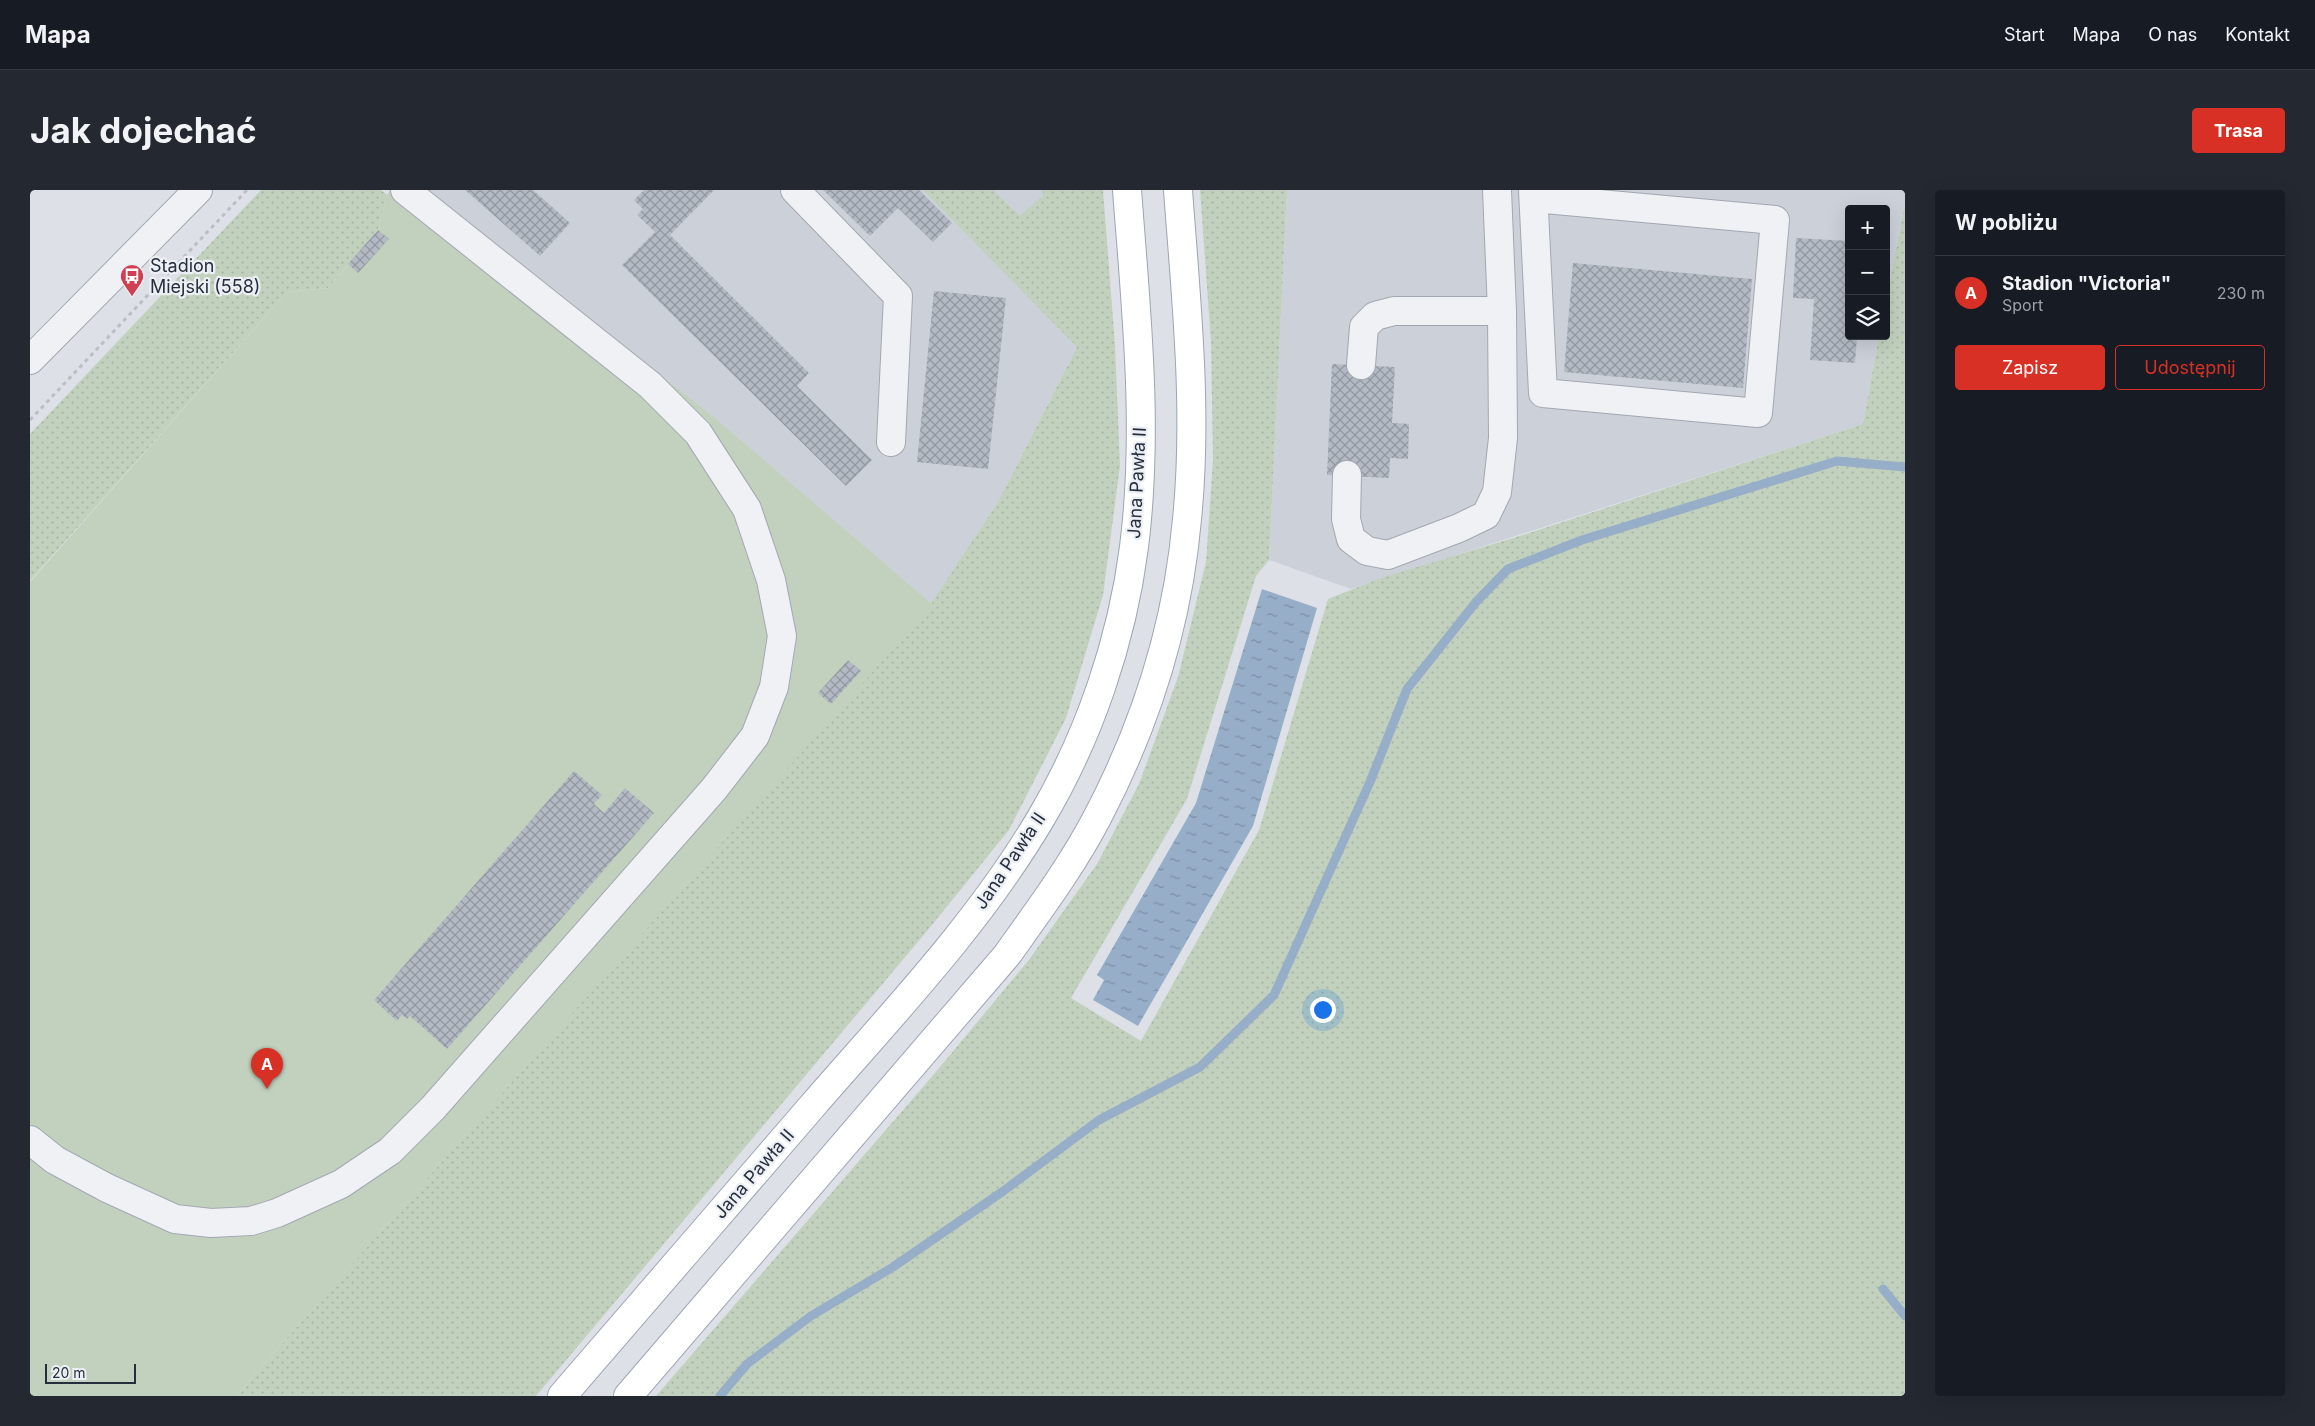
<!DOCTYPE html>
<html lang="pl">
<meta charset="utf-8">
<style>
body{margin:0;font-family:Inter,sans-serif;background:#242831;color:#f1f3f6}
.controls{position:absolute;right:15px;top:15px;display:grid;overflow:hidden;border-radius:5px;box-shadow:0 5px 20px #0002}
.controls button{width:45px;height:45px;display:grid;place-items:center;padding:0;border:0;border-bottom:1px solid #363941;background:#171b24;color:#f1f3f6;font:25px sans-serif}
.scale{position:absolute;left:15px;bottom:12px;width:91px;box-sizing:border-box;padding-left:5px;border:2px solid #262e3d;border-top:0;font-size:14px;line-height:18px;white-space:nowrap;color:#262e3d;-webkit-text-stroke:4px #ecf0f5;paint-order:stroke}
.you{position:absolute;left:1292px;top:819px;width:18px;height:18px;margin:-12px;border:4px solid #fff;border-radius:50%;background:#1a73e8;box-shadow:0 0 0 8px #1a73e833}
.badge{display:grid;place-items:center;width:32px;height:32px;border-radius:50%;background:#d93025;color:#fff;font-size:16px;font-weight:700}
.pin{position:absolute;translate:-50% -41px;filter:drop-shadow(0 1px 2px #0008)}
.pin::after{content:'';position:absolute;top:26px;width:18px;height:15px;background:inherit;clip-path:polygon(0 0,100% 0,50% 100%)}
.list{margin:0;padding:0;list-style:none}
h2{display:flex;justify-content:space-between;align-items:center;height:65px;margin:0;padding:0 20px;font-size:21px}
h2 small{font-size:16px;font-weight:400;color:#9ea1a6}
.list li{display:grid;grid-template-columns:32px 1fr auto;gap:15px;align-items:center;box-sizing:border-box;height:75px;padding:0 20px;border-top:1px solid #363941}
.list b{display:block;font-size:19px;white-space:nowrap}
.list p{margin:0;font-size:16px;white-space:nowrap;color:#9ea1a6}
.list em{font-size:16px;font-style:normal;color:#9ea1a6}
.actions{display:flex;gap:10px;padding:15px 20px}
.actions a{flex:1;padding:11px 0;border:1px solid #d93025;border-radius:5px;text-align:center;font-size:18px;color:#d93025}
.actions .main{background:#d93025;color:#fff}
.icon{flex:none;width:28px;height:28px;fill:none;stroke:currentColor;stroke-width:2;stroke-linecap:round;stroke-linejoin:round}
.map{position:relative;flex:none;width:1875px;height:1206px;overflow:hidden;border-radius:5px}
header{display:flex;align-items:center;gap:30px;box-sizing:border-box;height:70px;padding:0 25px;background:#171b24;border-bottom:1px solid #363941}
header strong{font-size:24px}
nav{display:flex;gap:28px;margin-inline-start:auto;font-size:18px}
.intro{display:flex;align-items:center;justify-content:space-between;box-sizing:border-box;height:120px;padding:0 30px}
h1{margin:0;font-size:35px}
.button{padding:12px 22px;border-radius:5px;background:#d93025;color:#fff;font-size:18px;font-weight:700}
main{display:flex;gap:30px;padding:0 30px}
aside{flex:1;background:#171b24;border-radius:5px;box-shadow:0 5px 20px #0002}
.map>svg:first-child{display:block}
</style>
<header>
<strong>Mapa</strong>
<nav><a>Start</a><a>Mapa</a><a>O nas</a><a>Kontakt</a></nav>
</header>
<div class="intro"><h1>Jak dojechać</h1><a class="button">Trasa</a></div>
<main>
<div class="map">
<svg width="1875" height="1206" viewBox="0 0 1875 1206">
<defs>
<pattern id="grass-dots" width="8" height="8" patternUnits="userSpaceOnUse" patternTransform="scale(1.25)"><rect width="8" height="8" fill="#c2d1be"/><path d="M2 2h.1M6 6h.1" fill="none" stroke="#a7b4a4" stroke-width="1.8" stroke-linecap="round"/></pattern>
<pattern id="water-ripples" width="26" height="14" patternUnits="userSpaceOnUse" patternTransform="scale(1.25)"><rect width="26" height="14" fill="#97aec8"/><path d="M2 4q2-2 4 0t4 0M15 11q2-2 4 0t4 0" fill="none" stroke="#7b8ea4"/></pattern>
<pattern id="building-cross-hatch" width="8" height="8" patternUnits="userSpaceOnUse" patternTransform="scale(1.25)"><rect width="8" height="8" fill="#b4bac4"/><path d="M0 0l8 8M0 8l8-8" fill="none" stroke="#9298a0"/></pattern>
</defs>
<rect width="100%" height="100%" fill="#dde1e7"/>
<g fill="#cbd0d9">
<polygon points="396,0 1038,0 1047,157 968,312 902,414 684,227"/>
<polygon points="1257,0 1875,0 1875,13 1856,111 1856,19 1819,19 1819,146 1849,146 1833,234 1321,399 1239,370"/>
</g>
<g fill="url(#grass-dots)">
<polygon points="231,0 351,0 357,5 348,40 298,98 257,102 0,391 0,244"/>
<polygon points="893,0 963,0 990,26 1013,5 1012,0 1073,0 1085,155 1090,276 1073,405 1036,528 979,640 897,741 506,1206 206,1206 901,414 968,312 1047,157"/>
<polygon points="1170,0 1257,0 1239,370 1226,386 1157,609 1041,808 1111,851 1229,640 1298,409 1351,388 1496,344 1833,234 1849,146 1856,146 1856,111 1875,13 1875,1206 626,1206 905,883 998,771 1067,674 1109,594 1148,487 1176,372 1183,270 1181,152"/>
</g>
<polygon fill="#c2d1be" points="360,0 396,0 684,227 902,414 206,1206 0,1206 0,392 257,102 298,98 348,40 357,5"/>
<polygon fill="url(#water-ripples)" points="1232,399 1287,418 1223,636 1108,836 1063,810 1074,790 1067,785 1166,613"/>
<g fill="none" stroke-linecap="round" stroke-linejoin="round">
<g stroke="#97aec8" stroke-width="9">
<polyline points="1853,1099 1875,1126"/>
<polyline points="690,1206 717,1174 781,1126 863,1077 972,1002 1069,930 1170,877 1244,805 1340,592 1377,499 1446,412 1478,379 1552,350 1807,271 1875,277"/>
</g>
</g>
<g fill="url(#building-cross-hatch)">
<polygon points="435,0 503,0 540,33 510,66"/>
<polygon points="614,0 684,0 640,45 779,183 767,196 842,270 816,296 592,75 625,42 607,25 613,19 604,10"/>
<polygon points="793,0 889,0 922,33 903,52 868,18 840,46"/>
<polygon points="348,40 359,49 328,83 318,74"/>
<polygon points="1766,48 1819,51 1819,146 1827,146 1825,173 1780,170 1784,109 1763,108"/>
<polygon points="1543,73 1722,89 1713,198 1534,182"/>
<polygon points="904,101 976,108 958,279 887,272"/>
<polygon points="1302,174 1365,177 1362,233 1379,234 1378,269 1360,268 1359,288 1297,285"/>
<polygon points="818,470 831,481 801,514 788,503"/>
<polygon points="544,581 572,605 564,614 574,623 595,598 624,623 417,859 380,826 377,829 372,825 367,831 344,810"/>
</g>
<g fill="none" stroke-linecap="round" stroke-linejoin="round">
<g stroke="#a2a8b1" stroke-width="30">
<g id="minor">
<polyline points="765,0 868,106 861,252"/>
<polyline points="1503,0 1513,203 1728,223 1745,30 1504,8"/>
<polyline points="0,170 168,0"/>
<polyline points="1331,175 1334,137 1345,126 1364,121 1472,121"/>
<polyline points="1317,285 1316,329 1321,349 1337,361 1358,365 1429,338 1456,325 1467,302 1473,248 1472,121 1467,0"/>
<polyline points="0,950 25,970 77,998 145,1029 181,1033 221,1031 247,1023 311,994 360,961 403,918 684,599 725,546 744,497 752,446 741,390 717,319 668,243 620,195 375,0"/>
</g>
</g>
<g stroke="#9ca5b3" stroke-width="30">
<g id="major">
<path d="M532,1206c84,-97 168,-195 252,-292 80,-92 165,-181 227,-286 48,-81 81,-177 93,-271 15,-118 2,-238 -7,-357"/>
<path d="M598,1206l379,-441c32,-45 65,-89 91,-139 48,-92 80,-194 89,-297 11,-109 -1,-220 -9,-329"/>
</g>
</g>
<polyline stroke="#bbbec5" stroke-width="3" stroke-dasharray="4 4" stroke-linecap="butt" points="0,230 217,0"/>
<use href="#minor" stroke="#f0f1f5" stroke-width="28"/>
<use href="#major" stroke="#fff" stroke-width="28"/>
</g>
<defs>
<g id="bus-pin" transform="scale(1.25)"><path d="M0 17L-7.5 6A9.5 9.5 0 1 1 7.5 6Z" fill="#ce4052" stroke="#ecf0f5"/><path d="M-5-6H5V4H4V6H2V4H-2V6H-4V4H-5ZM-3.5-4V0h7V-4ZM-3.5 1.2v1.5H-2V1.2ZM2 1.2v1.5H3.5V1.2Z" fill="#fff"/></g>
</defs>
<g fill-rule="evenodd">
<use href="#bus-pin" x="102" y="86"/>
</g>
<g text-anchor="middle" stroke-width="4.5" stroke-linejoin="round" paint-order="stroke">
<g font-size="18" fill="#262e3d" stroke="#ecf0f5" text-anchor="start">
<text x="120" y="82">Stadion<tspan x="120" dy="21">Miejski (558)</tspan></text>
</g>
<g font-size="18" fill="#262e3d" stroke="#ecf0f5">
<text transform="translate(1107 293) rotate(-87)" y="6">Jana Pawła II</text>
<text transform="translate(980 671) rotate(-56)" y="6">Jana Pawła II</text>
<text transform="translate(724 984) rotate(-49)" y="6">Jana Pawła II</text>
</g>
</g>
</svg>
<div class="controls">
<button>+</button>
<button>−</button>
<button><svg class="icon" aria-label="layers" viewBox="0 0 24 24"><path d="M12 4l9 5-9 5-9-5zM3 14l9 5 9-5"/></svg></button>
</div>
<div class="scale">20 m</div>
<div class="you"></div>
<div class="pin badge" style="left:237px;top:899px">A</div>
</div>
<aside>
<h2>W pobliżu<small></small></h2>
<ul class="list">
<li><span class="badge">A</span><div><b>Stadion &quot;Victoria&quot;</b><p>Sport</p></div><em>230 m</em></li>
</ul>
<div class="actions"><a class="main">Zapisz</a><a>Udostępnij</a></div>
</aside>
</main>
